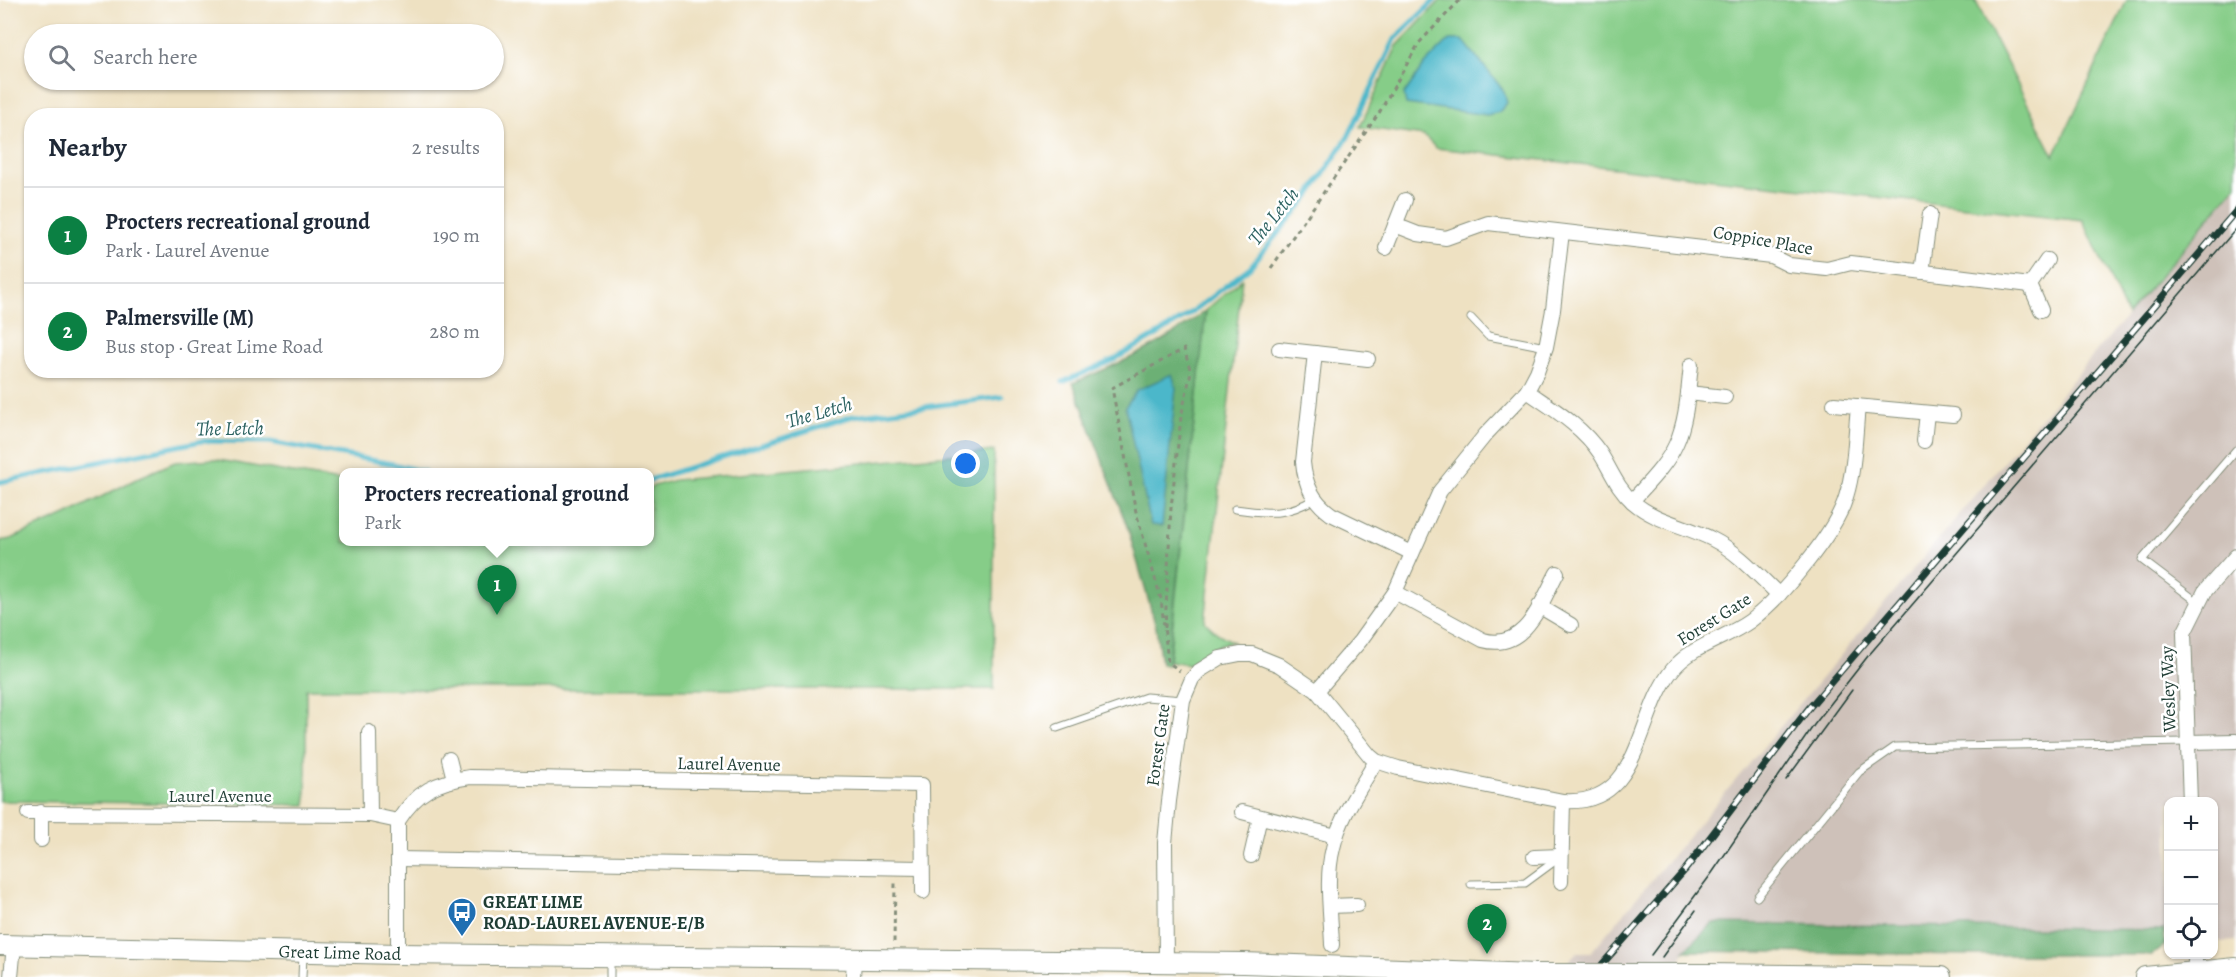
<!DOCTYPE html>
<meta charset="utf-8">
<style>
body{margin:0;font-family:Alegreya,serif;background:#f2f2f3;color:#1f2937}
.controls{position:absolute;right:18px;bottom:18px;display:grid;overflow:hidden;border-radius:12px;box-shadow:0 2px 4px #0004}
.controls button{width:54px;height:54px;display:grid;place-items:center;padding:0;border:0;border-bottom:2px solid #e0e1e3;background:#fff;color:#1f2937;font:30px sans-serif}
.you{position:absolute;left:966px;top:464px;width:21px;height:21px;margin:-15px;border:4px solid #fff;border-radius:50%;background:#1a73e8;box-shadow:0 0 0 9px #1a73e833}
.badge{display:grid;place-items:center;width:39px;height:39px;border-radius:50%;background:#0b8043;color:#fff;font-size:20px;font-weight:700}
.pin{position:absolute;translate:-50% -50px;filter:drop-shadow(0 2px 3px #0008)}
.pin::after{content:'';position:absolute;top:32px;width:21px;height:18px;background:inherit;clip-path:polygon(0 0,100% 0,50% 100%)}
.popup{position:absolute;left:339px;top:468px;width:315px;height:78px;box-sizing:border-box;display:grid;place-content:center;border-radius:12px;background:#fff;filter:drop-shadow(0 2px 4px #0005);font-size:20px;white-space:nowrap;color:#747a83}
.popup b{font-size:22px;color:#1f2937}
.popup::after{content:'';position:absolute;left:50%;top:100%;margin-left:-12px;border:12px solid transparent;border-top-color:#fff}
.list{margin:0;padding:0;list-style:none}
h2{display:flex;justify-content:space-between;align-items:center;height:78px;margin:0;padding:0 24px;font-size:26px}
h2 small{font-size:20px;font-weight:400;color:#747a83}
.list li{display:grid;grid-template-columns:39px 1fr auto;gap:18px;align-items:center;box-sizing:border-box;height:96px;padding:0 24px;border-top:2px solid #e0e1e3}
.list b{display:block;font-size:22px;white-space:nowrap}
.list p{margin:0;font-size:20px;white-space:nowrap;color:#747a83}
.list em{font-size:20px;font-style:normal;color:#747a83}
.icon{flex:none;width:33px;height:33px;fill:none;stroke:currentColor;stroke-width:2;stroke-linecap:round;stroke-linejoin:round}
.map{position:relative;flex:none;width:2236px;height:977px;overflow:hidden}
.search{position:absolute;background:#fff;box-shadow:0 2px 4px #0004;left:24px;top:24px;width:480px;height:66px;display:flex;align-items:center;gap:15px;box-sizing:border-box;padding:0 21px;border-radius:33px;color:#747a83;font-size:22px}
.panel{position:absolute;background:#fff;box-shadow:0 2px 4px #0004;left:24px;top:108px;width:480px;height:270px;border-radius:24px}
.map>svg:first-child{display:block}
</style>
<div class="map">
<svg width="2236" height="977" viewBox="0 0 2236 977">
<rect width="100%" height="100%" fill="#fff"/>
<filter id="ink" filterUnits="userSpaceOnUse"><feTurbulence type="fractalNoise" baseFrequency=".0167" numOctaves="2"/><feDisplacementMap in="SourceGraphic" scale="12" xChannelSelector="R" yChannelSelector="G"/><feConvolveMatrix kernelMatrix="1 2 1 2 8 2 1 2 1" color-interpolation-filters="sRGB"/></filter>
<filter id="wash" filterUnits="userSpaceOnUse"><feTurbulence type="fractalNoise" baseFrequency=".008" numOctaves="4" result="noise"/><feDisplacementMap in="SourceGraphic" scale="24" xChannelSelector="R" yChannelSelector="G"/><feGaussianBlur stdDeviation="1.35" result="paint"/><feColorMatrix in="noise" values="0 0 0 0 0 0 0 0 0 0 0 0 0 0 0 0 0 1.4 0 .05"/><feComposite in="paint" operator="in"/></filter>
<g filter="url(#wash)">
<rect width="100%" height="100%" fill="#eee1c2"/>
<polygon fill="#cec1b9" points="2236,186 2236,941 2222,942 2214,936 2214,802 2168,802 2168,930 1713,923 1684,951 1674,977 1553,977 1577,952 1591,952"/>
<g fill="#86cd88" stroke="#52855e" stroke-width="1.5">
<polygon points="1441,0 1975,0 2054,156 2127,0 2236,0 2236,186 2127,315 2083,220 1436,148 1424,136 1360,127 1397,46"/>
<polygon points="1242,279 1205,622 1217,633 1233,642 1221,644 1190,664 1169,661 1206,310"/>
<polygon points="994,451 994,689 306,689 306,805 0,801 0,541 11,539 66,515 140,477 175,462 213,459 344,482 344,542 650,542 650,487 675,480"/>
</g>
<g fill="#6cb074" stroke="#467654" stroke-width="1.5">
<path d="M1206,310l-38,355 -7,-1 -5,-37 -28,-98 -55,-146c50,-21 90,-38 133,-73z"/>
<polygon points="1713,923 2164,930 2165,945 2152,955 1971,955 1684,951"/>
</g>
<g fill="#4cb7ca" stroke="#367a7f" stroke-width="1.5">
<polygon points="1449,40 1463,40 1504,91 1507,103 1499,112 1487,115 1406,104 1404,94 1425,64"/>
<polygon points="1172,374 1176,387 1162,526 1151,525 1125,407 1137,390"/>
</g>
<g fill="none" stroke-linecap="round" stroke-linejoin="round">
<g stroke="#4cb7ca" stroke-width="5">
<polyline points="1063,382 1113,360 1160,333 1187,316 1250,267 1309,196 1348,137 1395,39 1435,0"/>
<polyline points="650,480 853,416 1002,397"/>
<polyline points="0,482 202,441 270,442 393,464 425,472"/>
</g>
</g>
</g>
<g filter="url(#ink)">
<g fill="none" stroke-linecap="round" stroke-linejoin="round">
<g stroke="#868f7b" stroke-width="9">
<g id="service">
<polyline points="1471,318 1488,336 1546,347"/>
<path d="M1235,509c35,4 47,8 80,-10"/>
<polyline points="2199,603 2142,560 2236,450"/>
<polyline points="1057,728 1146,697 1183,700"/>
<polyline points="1471,884 1525,883 1559,858"/>
<polyline points="1757,897 1859,772 1895,747 2188,742"/>
<polyline points="302,977 303,955"/>
<polyline points="610,977 610,959"/>
</g>
</g>
<g stroke="#868f7b" stroke-width="16">
<g id="minor">
<polyline points="1395,225 1418,234 1446,238 1488,223 1771,256 1789,265 1827,269 1851,263 2030,285"/>
<polyline points="1386,248 1405,200"/>
<polyline points="1922,272 1930,214"/>
<polyline points="2041,310 2030,285 2047,260"/>
<polyline points="1279,349 1368,359"/>
<path d="M1315,353l-12,109c2,23 10,39 28,52l81,39"/>
<path d="M1527,391c26,18 55,35 73,62 11,17 17,35 33,49 23,20 52,23 79,37 26,13 46,36 67,56"/>
<polyline points="1688,393 1725,397"/>
<polyline points="1834,404 1953,415"/>
<polyline points="1924,441 1927,413"/>
<path d="M1632,501c15,-17 34,-35 44,-57 11,-24 12,-53 15,-79"/>
<path d="M1395,592l88,48c42,12 58,-37 74,-67"/>
<polyline points="1539,606 1571,625"/>
<polyline points="1317,691 1360,641 1395,592 1440,491 1486,434 1527,391 1537,372 1546,347 1553,310 1562,232"/>
<polyline points="369,732 370,815"/>
<polyline points="2188,742 2236,741"/>
<polyline points="449,759 454,779"/>
<polyline points="2190,802 2184,633 2205,591 2236,556"/>
<polyline points="41,812 41,840"/>
<polyline points="1242,812 1336,836"/>
<polyline points="28,813 370,815 398,821"/>
<polyline points="1251,856 1260,817"/>
<polyline points="1534,857 1561,856"/>
<polyline points="398,859 922,868"/>
<polyline points="1561,882 1563,801"/>
<polyline points="1330,906 1357,905"/>
<path d="M1332,945c-1,-31 -7,-66 1,-97 7,-32 27,-59 43,-87"/>
<path d="M398,954v-133c19,-30 38,-39 72,-44l452,8 1,107"/>
<polyline points="2195,954 2195,974"/>
<path d="M1166,962l-1,-119 4,-42 14,-101 9,-21 7,-8 21,-13 20,-4h12l27,11 38,26 53,65 6,5 22,7 165,33c80,6 72,-86 110,-132 20,-24 52,-30 77,-48 30,-22 86,-89 96,-124 9,-29 9,-61 12,-91"/>
<polyline points="11,977 14,945"/>
<polyline points="853,977 854,959"/>
</g>
</g>
<g stroke="#868f7b" stroke-width="22">
<g id="secondary">
<path id="s1" d="M0,945l398,9 845,9 292,11"/>
<polyline points="1706,974 1941,977"/>
<polyline points="2145,977 2236,968"/>
</g>
</g>
<g stroke="#868f7b" stroke-width="3" stroke-dasharray="4.5 4.5" stroke-linecap="butt">
<polyline points="1271,268 1379,113 1419,43 1460,0"/>
<polyline points="1165,628 1171,508 1181,417 1191,372 1184,349 1112,388 1136,512 1161,599 1168,662 1180,671"/>
<polyline points="894,942 895,883"/>
</g>
<use href="#service" stroke="#fff" stroke-width="7"/>
<use href="#minor" stroke="#fff" stroke-width="14"/>
<use href="#secondary" stroke="#fff" stroke-width="20"/>
<g stroke="#1f3d34" stroke-width="1.5">
<polyline points="1786,780 1852,690"/>
<polyline points="1651,955 1712,873 1814,725 1868,656 2236,229"/>
<polyline points="1662,957 1696,910"/>
</g>
<g stroke="#1f3d34" stroke-width="7">
<polyline id="rail" points="1591,977 1685,870 1809,708 2236,211"/>
</g>
<use href="#rail" stroke="#fff" stroke-width="4.5" stroke-dasharray="14" stroke-linecap="butt"/>
<g stroke="#868f7b" stroke-width="22" stroke-linecap="butt">
<polyline id="secondary-bridge" points="1535,974 1706,974"/>
</g>
<use href="#secondary-bridge" stroke="#fff" stroke-width="20"/>
</g>
</g>
<defs>
<g id="bus-pin" transform="scale(1.5)"><path d="M0 17L-7.5 6A9.5 9.5 0 1 1 7.5 6Z" fill="#1f6fb2" stroke="#fff"/><path d="M-5-6H5V4H4V6H2V4H-2V6H-4V4H-5ZM-3.5-4V0h7V-4ZM-3.5 1.2v1.5H-2V1.2ZM2 1.2v1.5H3.5V1.2Z" fill="#fff"/></g>
</defs>
<g fill-rule="evenodd">
<use href="#bus-pin" x="462" y="912"/>
</g>
<g text-anchor="middle" stroke-width="5" stroke-linejoin="round" paint-order="stroke">
<g font-size="18" fill="#1f3d34" stroke="#fff">
<text transform="translate(1763 240) rotate(10)" y="6">Coppice Place</text>
<text transform="translate(1714 619) rotate(-32)" y="6">Forest Gate</text>
<text transform="translate(2168 689) rotate(-92)" y="6">Wesley Way</text>
<text transform="translate(1158 745) rotate(-82)" y="6">Forest Gate</text>
<text transform="translate(729 764) rotate(1)" y="6">Laurel Avenue</text>
<text x="220" y="802">Laurel Avenue</text>
<text dy="6" stroke="none"><textPath href="#s1" startOffset="340">Great Lime Road</textPath></text>
</g>
<g font-size="18" font-weight="bold" fill="#1f3d34" stroke="#fff" text-anchor="start">
<text x="483" y="908">GREAT LIME<tspan x="483" dy="21">ROAD-LAUREL AVENUE-E/B</tspan></text>
</g>
<g font-size="20" font-style="italic" fill="#2c6261" stroke="#fff">
<text transform="translate(1273 216) rotate(-51)" y="7">The Letch</text>
<text transform="translate(819 412) rotate(-16)" y="7">The Letch</text>
<text transform="translate(230 428) rotate(-1)" y="7">The Letch</text>
</g>
</g>
</svg>
<div class="controls">
<button>+</button>
<button>−</button>
<button><svg class="icon" aria-label="locate" viewBox="0 0 24 24"><circle cx="12" cy="12" r="6"/><path d="M12 2v4M12 18v4M2 12h4M18 12h4"/></svg></button>
</div>
<div class="you"></div>
<div class="pin badge" style="left:497px;top:615px">1</div>
<div class="popup"><b>Procters recreational ground</b>Park</div>
<div class="pin badge" style="left:1487px;top:954px">2</div>
<div class="search"><svg class="icon" aria-label="search" viewBox="0 0 24 24"><circle cx="10" cy="10" r="6"/><path d="M15 15l6 6"/></svg>Search here</div>
<section class="panel">
<h2>Nearby<small>2 results</small></h2>
<ul class="list">
<li><span class="badge">1</span><div><b>Procters recreational ground</b><p>Park · Laurel Avenue</p></div><em>190 m</em></li>
<li><span class="badge">2</span><div><b>Palmersville (M)</b><p>Bus stop · Great Lime Road</p></div><em>280 m</em></li>
</ul>
</section>
</div>
